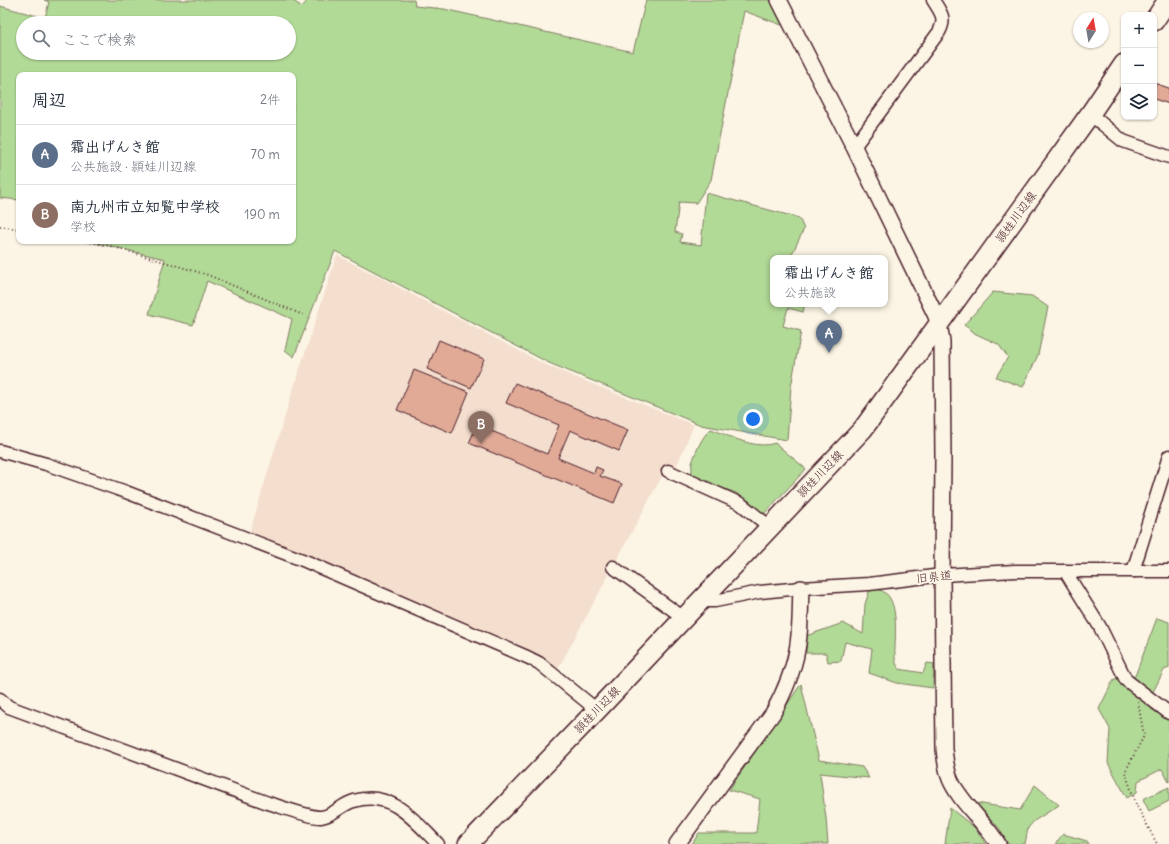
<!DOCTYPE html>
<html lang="ja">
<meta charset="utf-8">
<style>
body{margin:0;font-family:Delius,"Klee One",sans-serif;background:#f2f2f3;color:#1f2937}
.controls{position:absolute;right:12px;top:12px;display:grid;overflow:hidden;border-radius:8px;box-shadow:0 1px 3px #0004}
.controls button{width:36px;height:36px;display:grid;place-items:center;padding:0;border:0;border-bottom:1px solid #e0e1e3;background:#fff;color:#1f2937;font:20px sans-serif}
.compass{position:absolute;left:1073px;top:12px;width:36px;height:36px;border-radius:50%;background:#fff;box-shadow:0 1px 3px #0004;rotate:11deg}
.you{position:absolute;left:753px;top:419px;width:14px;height:14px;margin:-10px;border:3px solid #fff;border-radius:50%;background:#1a73e8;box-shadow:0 0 0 6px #1a73e833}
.badge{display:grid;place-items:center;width:26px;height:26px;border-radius:50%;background:#2563eb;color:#fff;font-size:13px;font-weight:700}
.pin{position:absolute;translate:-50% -33px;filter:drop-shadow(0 1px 2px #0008)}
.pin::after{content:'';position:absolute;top:21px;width:14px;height:12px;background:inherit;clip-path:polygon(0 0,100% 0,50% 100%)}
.popup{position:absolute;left:770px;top:255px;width:118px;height:52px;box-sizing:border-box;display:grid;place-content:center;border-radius:8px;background:#fff;filter:drop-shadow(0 1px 3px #0005);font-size:13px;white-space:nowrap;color:#747a83}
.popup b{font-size:15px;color:#1f2937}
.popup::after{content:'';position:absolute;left:50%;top:100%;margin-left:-8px;border:8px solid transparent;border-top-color:#fff}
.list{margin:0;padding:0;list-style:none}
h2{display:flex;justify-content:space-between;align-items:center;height:52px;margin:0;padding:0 16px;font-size:17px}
h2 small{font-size:13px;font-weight:400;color:#747a83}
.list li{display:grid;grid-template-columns:26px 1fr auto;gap:12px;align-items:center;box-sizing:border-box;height:60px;padding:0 16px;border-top:1px solid #e0e1e3}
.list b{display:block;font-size:15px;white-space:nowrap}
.list p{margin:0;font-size:13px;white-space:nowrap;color:#747a83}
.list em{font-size:13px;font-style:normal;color:#747a83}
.icon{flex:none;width:22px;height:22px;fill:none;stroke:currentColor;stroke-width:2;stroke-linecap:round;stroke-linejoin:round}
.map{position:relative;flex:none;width:1169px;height:844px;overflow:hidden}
.search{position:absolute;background:#fff;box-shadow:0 1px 3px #0004;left:16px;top:16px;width:280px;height:44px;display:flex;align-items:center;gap:10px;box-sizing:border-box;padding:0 14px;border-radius:22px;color:#747a83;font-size:15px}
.panel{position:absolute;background:#fff;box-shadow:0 1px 3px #0004;left:16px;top:72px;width:280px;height:172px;border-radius:8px}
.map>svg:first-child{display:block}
</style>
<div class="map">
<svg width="1169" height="844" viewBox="0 0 1169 844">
<rect width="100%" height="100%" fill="#fcf5e5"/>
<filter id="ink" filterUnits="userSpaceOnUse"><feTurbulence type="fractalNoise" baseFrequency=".025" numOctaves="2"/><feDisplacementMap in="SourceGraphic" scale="8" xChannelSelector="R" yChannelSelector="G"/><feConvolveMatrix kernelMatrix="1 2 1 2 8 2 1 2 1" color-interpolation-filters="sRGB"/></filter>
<g filter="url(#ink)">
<polygon fill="#f4dece" points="337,255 548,366 694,425 676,467 669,463 558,669 538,655 250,531 290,399"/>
<g fill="#b2da97" stroke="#7e7c61" fill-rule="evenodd">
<path d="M44,0h248l10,7 6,-7h106l1,6 29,3 189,43 13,-52h128l13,27 -43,-16 -33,169 -15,23 -17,-1 -4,30 7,2 -2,8 21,3 5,-52 93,25 5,11 -14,29h-17v46h32l-2,8 -15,-4 -5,18 18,5 -10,56 -4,53 -86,-15 -152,-62 -214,-112 -41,106 -9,-7 7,-31 -85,-38 -14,44 -44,-11 16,-55 -77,-18h205v-166h-274v125l-19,-2v-192l45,12 4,-16zM23,23h266v30h-266z"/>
<polygon points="993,292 1032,296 1048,307 1038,355 1023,387 996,377 1008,357 998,344 976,334 964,325"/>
<path d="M711,429c19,7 44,21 64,14l31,26 -42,45 -28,-21 -45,-17c2,-5 0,-9 1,-13 4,-12 10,-27 19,-34z"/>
<path d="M870,589c4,0 9,0 12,2 19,8 12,50 13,67 0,3 2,8 4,11l24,4 4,-10 7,1 -1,24 -36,-5 -28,-10 3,-24 -27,-7 -4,19 -13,1 -2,-9h-20v-17l37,-13 20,11 2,-30z"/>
<polygon points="1157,618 1169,622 1169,668 1164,670 1152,694 1151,709 1169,719 1169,782 1162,769 1138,781 1137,792 1127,798 1108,763 1110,729 1099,709 1114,679 1135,676"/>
<polygon points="801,684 819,760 862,767 869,778 820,773 826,818 828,844 692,844 699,833 756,833 760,799 729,790"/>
<polygon points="1035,785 1059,805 1034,821 1028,828 1025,844 1008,844 999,828 976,803 1020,810"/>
<polygon points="1169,787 1169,801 1149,811 1143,799"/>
<polygon points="950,808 975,828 986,844 945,844"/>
<polygon points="1063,834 1087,841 1089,844 1055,844"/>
</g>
<g fill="#e1aa97" stroke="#4a1f2b">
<polygon points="1154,83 1169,88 1169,104 1154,99"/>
<polygon points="439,340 484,359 471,388 427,369"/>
<polygon points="414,370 469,392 452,433 397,410"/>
<polygon points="515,383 628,430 619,451 570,430 558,458 594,473 596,467 603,470 600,476 622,484 614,503 469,443 477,425 547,454 559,425 506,403"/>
</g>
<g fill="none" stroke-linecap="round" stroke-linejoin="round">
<g stroke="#4a1f2b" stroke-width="15">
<g id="minor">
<polyline points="1090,114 1123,141 1169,157"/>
<path d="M854,147l85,-115c8,-14 1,-20 -6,-32"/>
<polyline points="0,451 46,464 126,492 305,561 527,657 539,663 597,710"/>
<polyline points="668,471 741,504 770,527"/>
<polyline points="613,567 684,618"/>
<polyline points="1065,571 1100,627 1126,680 1169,713"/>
<polyline points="1133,571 1169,456"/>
<polyline points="700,601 715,601 760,592 801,588 869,584 942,575 1015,571 1169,571"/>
<path d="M0,699l9,8 259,96c11,3 43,15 53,14 12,-1 21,-13 33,-16 37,-12 61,20 84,43"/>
</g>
</g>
<g stroke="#4a1f2b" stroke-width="18">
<g id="tertiary">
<path d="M779,0l75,147 81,167 4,10 3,17 1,116 -1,118 2,174c1,10 2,20 6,30 9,22 35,43 48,65"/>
<path d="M677,844l96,-131c11,-20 20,-41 24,-63 4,-20 3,-42 4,-62"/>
</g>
</g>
<g stroke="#4a1f2b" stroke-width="22">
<g id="primary">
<polyline points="1154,21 1168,0"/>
<polyline points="468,844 597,710 863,429 923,346 1090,114 1124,64"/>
</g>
</g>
<g stroke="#4a1f2b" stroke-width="2" stroke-dasharray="1 3" stroke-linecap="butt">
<polyline points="0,226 19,229"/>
<polyline points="83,241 111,246 208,275 303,315"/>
<polyline points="1138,702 1144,736 1125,772 1136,804 1157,844"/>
</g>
<use href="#minor" stroke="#fcf5e5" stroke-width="12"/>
<use href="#tertiary" stroke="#fcf5e5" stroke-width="15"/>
<use href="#primary" stroke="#fcf5e5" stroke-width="19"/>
</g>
</g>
<g text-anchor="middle" stroke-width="4" stroke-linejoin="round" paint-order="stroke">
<g font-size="12" fill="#4a1f2b" stroke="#fcf5e5">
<text transform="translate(1016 217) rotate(-54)" y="4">頴娃川辺線</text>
<text transform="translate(820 474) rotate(-46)" y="4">頴娃川辺線</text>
<text transform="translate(934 577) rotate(-6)" y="4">旧県道</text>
<text transform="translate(597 710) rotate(-46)" y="4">頴娃川辺線</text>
</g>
</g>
</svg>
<div class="controls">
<button>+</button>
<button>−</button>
<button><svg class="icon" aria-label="layers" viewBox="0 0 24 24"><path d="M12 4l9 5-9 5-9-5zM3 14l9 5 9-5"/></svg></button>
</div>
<svg class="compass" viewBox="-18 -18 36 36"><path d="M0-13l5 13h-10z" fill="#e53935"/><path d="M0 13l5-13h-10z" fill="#747a83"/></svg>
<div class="you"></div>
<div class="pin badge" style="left:829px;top:353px;background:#5c6f8a">A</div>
<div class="popup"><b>霜出げんき館</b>公共施設</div>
<div class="pin badge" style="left:481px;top:444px;background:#8d6e63">B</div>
<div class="search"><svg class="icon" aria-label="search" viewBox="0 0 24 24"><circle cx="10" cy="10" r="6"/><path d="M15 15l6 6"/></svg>ここで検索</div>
<section class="panel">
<h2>周辺<small>2件</small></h2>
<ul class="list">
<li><span class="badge" style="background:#5c6f8a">A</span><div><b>霜出げんき館</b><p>公共施設 · 頴娃川辺線</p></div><em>70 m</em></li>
<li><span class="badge" style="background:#8d6e63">B</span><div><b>南九州市立知覧中学校</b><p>学校</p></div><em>190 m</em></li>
</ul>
</section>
</div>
